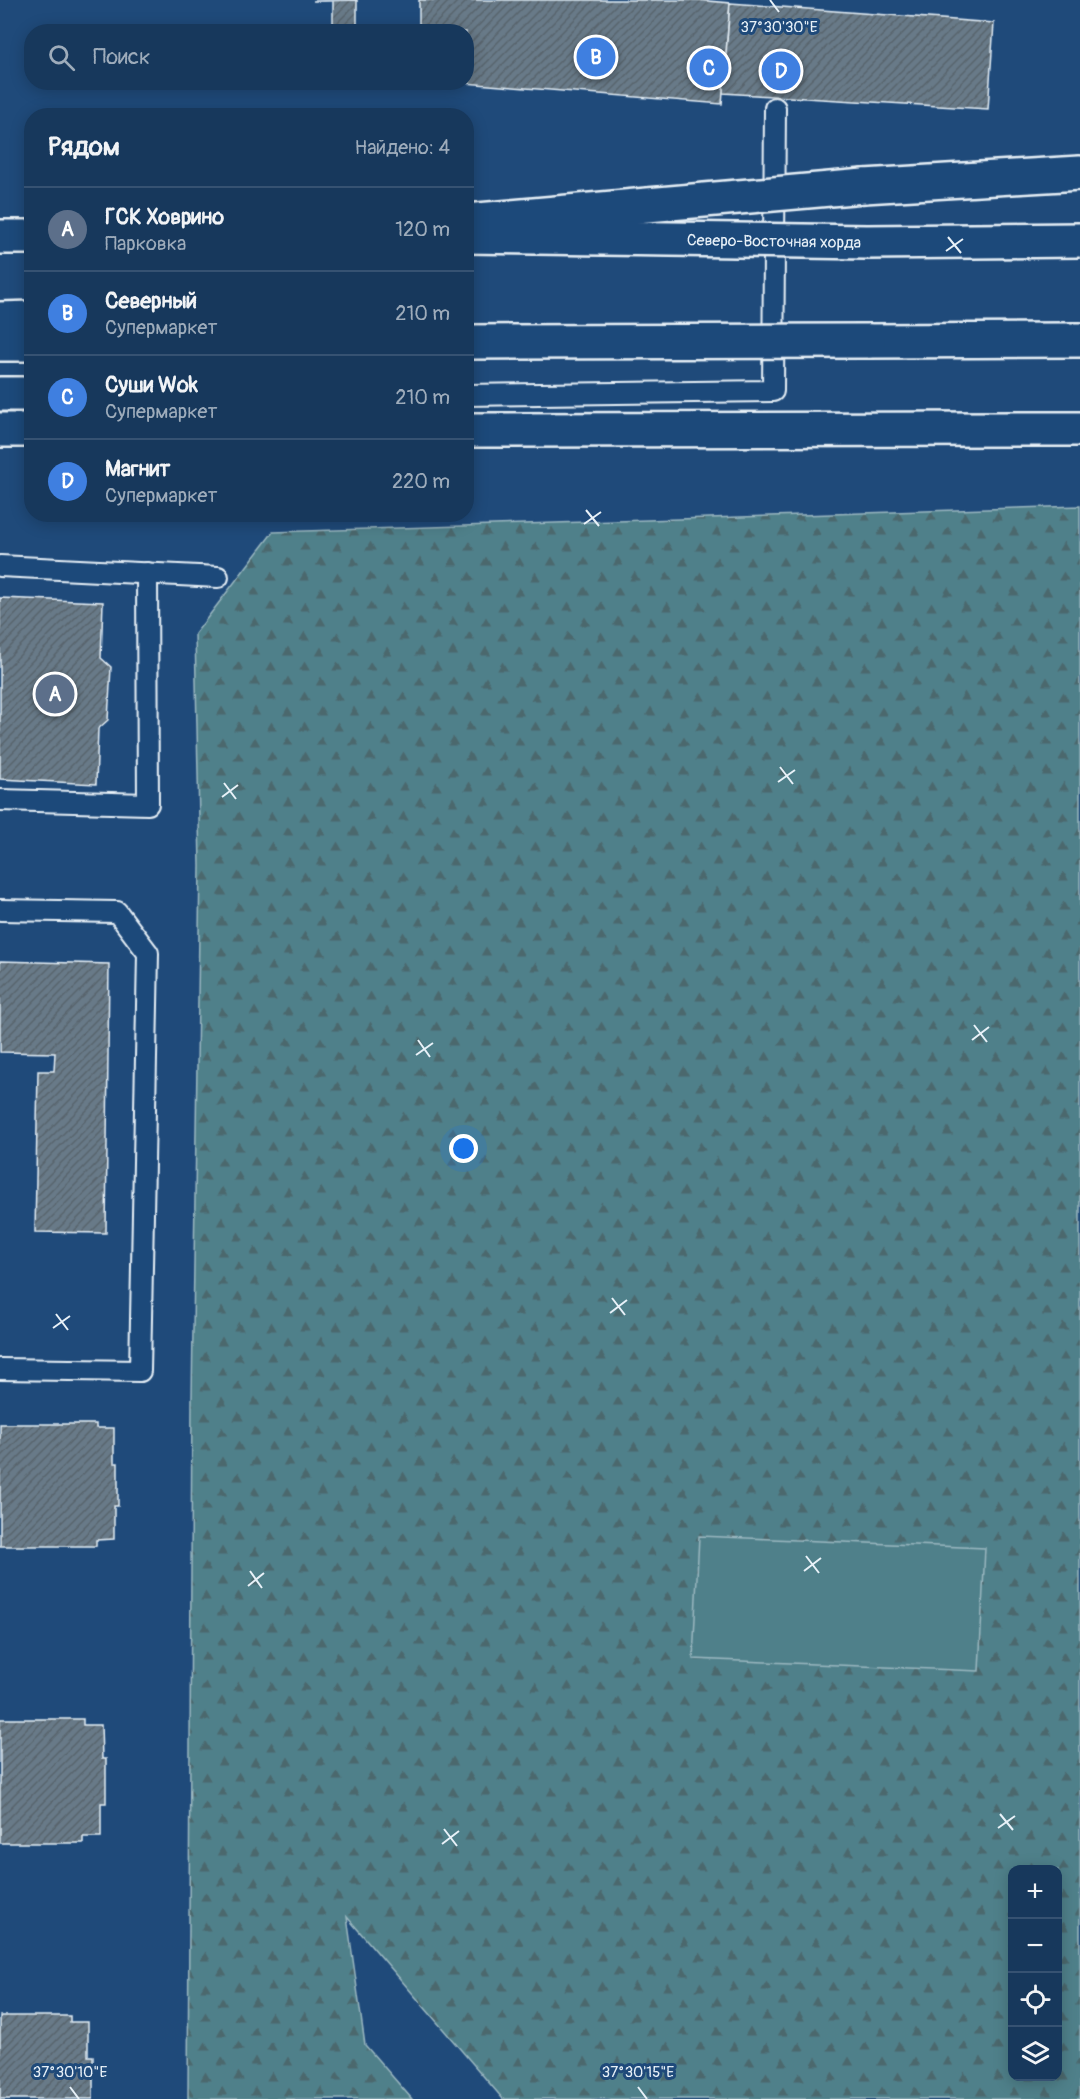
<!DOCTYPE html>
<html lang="ru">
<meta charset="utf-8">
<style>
body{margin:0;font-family:Pangolin,sans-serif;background:#244365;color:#f1f3f6}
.controls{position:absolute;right:18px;bottom:18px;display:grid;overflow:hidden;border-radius:12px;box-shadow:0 3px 15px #0003}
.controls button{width:54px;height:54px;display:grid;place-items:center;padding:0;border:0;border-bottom:2px solid #365272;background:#17385c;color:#f1f3f6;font:30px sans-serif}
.you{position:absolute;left:464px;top:1149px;width:21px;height:21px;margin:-15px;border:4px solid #fff;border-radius:50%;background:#1a73e8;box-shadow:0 0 0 9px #1a73e833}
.badge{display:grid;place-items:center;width:39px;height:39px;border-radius:50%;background:#ff9aa2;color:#fff;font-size:20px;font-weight:700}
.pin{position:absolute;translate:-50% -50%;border:3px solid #fff;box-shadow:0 2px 6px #0006}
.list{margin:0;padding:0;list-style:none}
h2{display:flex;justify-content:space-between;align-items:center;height:78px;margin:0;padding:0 24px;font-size:26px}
h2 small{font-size:20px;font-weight:400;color:#9eacbb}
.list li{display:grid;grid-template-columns:39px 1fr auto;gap:18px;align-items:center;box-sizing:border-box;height:84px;padding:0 24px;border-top:2px solid #365272}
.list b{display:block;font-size:22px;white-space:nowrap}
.list p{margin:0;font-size:20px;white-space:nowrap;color:#9eacbb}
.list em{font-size:20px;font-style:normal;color:#9eacbb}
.icon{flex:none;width:33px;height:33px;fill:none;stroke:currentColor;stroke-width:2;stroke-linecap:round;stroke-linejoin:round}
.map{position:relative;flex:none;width:1080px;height:2099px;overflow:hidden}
.search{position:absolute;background:#17385c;box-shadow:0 3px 15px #0003;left:24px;top:24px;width:450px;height:66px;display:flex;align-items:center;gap:15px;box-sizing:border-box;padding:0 21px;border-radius:24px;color:#9eacbb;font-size:22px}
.panel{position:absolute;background:#17385c;box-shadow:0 3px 15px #0003;left:24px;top:108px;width:450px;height:414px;border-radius:24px}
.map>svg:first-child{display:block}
</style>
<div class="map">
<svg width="1080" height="2099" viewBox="0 0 1080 2099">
<defs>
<pattern id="forest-firs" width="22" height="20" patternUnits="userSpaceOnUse" patternTransform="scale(1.5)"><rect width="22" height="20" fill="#4f808a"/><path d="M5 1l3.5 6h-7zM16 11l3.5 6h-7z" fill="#4b676d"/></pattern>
<pattern id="building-hatch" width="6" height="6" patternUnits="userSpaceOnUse" patternTransform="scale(1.5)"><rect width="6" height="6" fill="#677a88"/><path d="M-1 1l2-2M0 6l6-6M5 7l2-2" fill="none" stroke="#58646c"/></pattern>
</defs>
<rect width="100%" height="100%" fill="#1f4a7a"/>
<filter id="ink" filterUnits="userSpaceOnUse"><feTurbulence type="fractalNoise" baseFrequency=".0167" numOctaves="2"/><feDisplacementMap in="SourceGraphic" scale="12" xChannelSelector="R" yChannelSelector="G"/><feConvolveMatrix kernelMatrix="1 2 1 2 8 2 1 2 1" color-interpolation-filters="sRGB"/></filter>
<g filter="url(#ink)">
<path fill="url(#forest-firs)" stroke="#9cb8c1" stroke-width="1.5" fill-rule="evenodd" d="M1080,506v1593h-577l-156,-182 18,128 47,54h-224l4,-702 8,-531 -5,-232 78,-102zM1012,1870h46v206h-46z"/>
<polygon fill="#4f808a" stroke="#9cb8c1" stroke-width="1.5" points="699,1536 985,1548 979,1671 693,1659"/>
<g fill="url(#building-hatch)" stroke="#e8f1f8" stroke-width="1.5">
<polygon points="357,0 357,27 333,26 333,1 313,1"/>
<polygon points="419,0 697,0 730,3 722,104 452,82 466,82 466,32 419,32"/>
<polygon points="730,3 994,23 988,109 723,93"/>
<polygon points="0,598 103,602 101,658 111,667 108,720 98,729 96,784 0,779"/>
<polygon points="0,961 109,964 106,1233 35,1232 38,1071 54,1071 55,1053 0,1052"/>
<polygon points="0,1424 96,1424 96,1428 114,1428 114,1463 118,1463 118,1506 114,1506 114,1539 96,1540 96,1546 0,1546"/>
<polygon points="0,1719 83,1719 83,1725 101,1725 102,1759 106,1759 106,1803 101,1803 101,1837 83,1837 83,1843 0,1843"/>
<polygon points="0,2016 70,2016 70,2022 88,2022 88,2056 93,2056 93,2099 0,2099"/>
</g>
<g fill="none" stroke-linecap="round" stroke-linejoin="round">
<g stroke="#e8f1f8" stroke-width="24">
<g id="lane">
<polyline points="466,395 773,391 775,108"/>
<polyline points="0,566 218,577"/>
<polyline points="0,800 148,804 147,573"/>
<polyline points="0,910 117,912 148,953 140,1371 0,1369"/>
</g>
</g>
<g stroke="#e8f1f8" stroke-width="38">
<g id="street">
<polyline points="0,319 32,318"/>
<polyline points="0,394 32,394"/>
</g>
</g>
<g stroke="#e8f1f8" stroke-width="38">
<g id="secondary">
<polyline points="864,186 1080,173"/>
<polyline points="0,430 32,430"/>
<polyline points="466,430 1080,429"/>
</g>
</g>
<g stroke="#e8f1f8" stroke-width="38">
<g id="primary">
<polyline points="0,237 32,237"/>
<polyline points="868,341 1080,340"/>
<polyline points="0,344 32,344"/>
</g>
</g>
<use href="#lane" stroke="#1f4a7a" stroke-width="20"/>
<use href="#street" stroke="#1f4a7a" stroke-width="33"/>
<use href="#secondary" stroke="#1f4a7a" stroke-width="33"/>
<use href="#primary" stroke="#1f4a7a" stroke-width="33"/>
<g stroke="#e8f1f8" stroke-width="38" stroke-linecap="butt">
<polyline id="secondary-bridge" points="466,221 864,186"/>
</g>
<g stroke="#e8f1f8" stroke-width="38" stroke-linecap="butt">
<g id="primary-bridge">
<path id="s1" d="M466,236l401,6 213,-2"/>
<polyline points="466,342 868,341"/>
</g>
</g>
<use href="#secondary-bridge" stroke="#1f4a7a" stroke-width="33"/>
<use href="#primary-bridge" stroke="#1f4a7a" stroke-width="33"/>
</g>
</g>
<path fill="none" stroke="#e8f1f8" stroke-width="2" d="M770,0l9,12M948,237l13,16M946,251l17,-12M586,510l13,16M584,524l17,-12M780,767l13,17M778,782l17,-12M224,783l12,16M222,797l16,-12M974,1025l13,17M418,1040l12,17M972,1040l17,-13M416,1055l17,-12M612,1298l13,17M610,1313l17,-13M56,1314l12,16M53,1328l17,-12M806,1556l13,17M250,1571l12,17M804,1571l17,-13M248,1586l16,-13M1000,1814l13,16M998,1828l17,-12M444,1829l13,17M442,1844l17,-13M70,2087l9,12M638,2087l9,12"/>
<g text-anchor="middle" stroke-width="6" stroke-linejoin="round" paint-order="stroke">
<g font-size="16" fill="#e8f1f8" stroke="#1f4a7a">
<text dy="6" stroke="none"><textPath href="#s1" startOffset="308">Северо-Восточная хорда</textPath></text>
</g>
</g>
<g font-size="15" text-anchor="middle" fill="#e8f1f8" stroke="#1f4a7a" stroke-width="6" stroke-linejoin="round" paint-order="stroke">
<text x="779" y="32">37°30'30"E</text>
<text x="70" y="2077">37°30'10"E</text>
<text x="638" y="2077">37°30'15"E</text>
</g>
</svg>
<div class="controls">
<button>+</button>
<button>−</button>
<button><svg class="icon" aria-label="locate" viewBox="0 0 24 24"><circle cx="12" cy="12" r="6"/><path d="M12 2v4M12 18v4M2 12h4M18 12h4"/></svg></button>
<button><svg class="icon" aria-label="layers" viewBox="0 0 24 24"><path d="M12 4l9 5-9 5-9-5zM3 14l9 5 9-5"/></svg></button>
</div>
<div class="you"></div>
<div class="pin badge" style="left:55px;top:694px;background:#5c6f8a">A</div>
<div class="pin badge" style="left:596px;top:57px;background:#3f7fe0">B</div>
<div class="pin badge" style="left:709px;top:68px;background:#3f7fe0">C</div>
<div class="pin badge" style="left:781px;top:71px;background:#3f7fe0">D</div>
<div class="search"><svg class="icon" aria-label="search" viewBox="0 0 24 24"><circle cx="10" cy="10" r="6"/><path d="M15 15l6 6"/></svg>Поиск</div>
<section class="panel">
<h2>Рядом<small>Найдено: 4</small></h2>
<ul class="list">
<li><span class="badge" style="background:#5c6f8a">A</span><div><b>ГСК Ховрино</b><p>Парковка</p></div><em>120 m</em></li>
<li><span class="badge" style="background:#3f7fe0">B</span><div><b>Северный</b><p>Супермаркет</p></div><em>210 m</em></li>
<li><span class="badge" style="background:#3f7fe0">C</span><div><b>Суши Wok</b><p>Супермаркет</p></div><em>210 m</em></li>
<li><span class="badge" style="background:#3f7fe0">D</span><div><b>Магнит</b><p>Супермаркет</p></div><em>220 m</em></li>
</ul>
</section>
</div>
